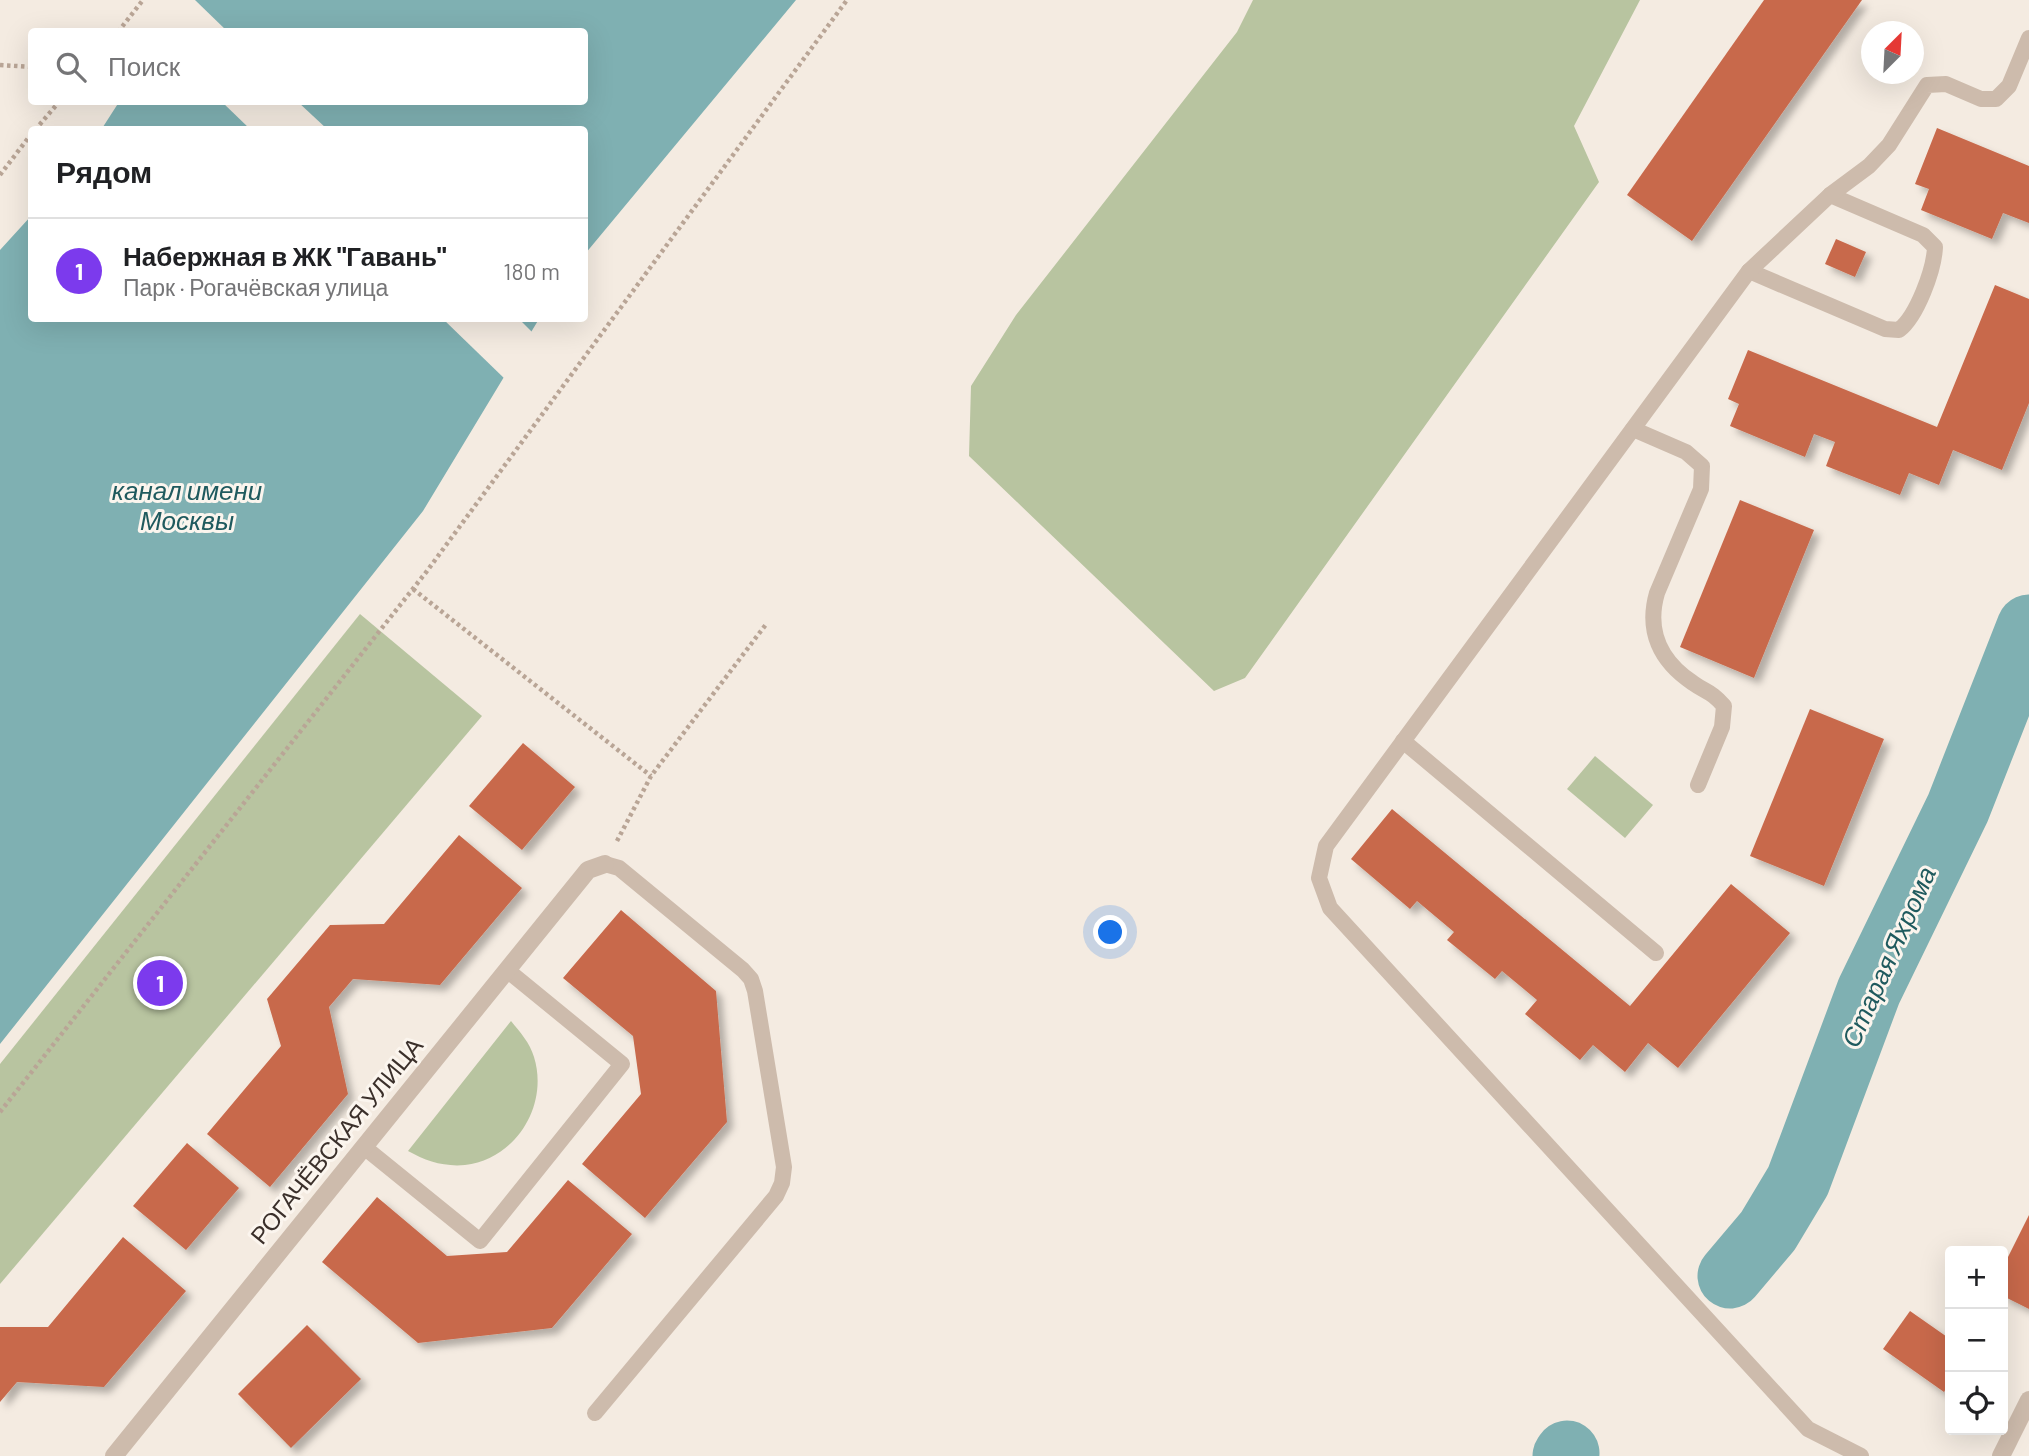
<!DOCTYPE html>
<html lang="ru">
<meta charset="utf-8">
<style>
body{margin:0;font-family:Barlow,sans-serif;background:#f6f6f6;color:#202124}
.controls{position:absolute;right:21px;bottom:21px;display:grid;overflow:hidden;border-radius:7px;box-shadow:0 7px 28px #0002}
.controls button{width:63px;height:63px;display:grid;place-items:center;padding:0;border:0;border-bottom:2px solid #e0e0e0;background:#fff;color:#202124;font:35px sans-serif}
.compass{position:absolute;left:1861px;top:21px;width:63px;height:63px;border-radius:50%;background:#fff;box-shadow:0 7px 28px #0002;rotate:24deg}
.you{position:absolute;left:1111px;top:933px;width:24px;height:24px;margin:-18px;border:5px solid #fff;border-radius:50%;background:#1a73e8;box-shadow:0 0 0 10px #1a73e833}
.badge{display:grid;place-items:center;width:46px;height:46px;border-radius:50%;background:#7c3aed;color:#fff;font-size:23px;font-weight:700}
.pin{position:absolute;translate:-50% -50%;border:4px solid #fff;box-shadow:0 2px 7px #0006}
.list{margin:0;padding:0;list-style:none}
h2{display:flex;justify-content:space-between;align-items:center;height:91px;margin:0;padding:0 28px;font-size:30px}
h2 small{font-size:23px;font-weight:400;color:#757577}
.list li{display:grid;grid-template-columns:46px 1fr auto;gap:21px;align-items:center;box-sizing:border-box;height:105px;padding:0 28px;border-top:2px solid #e0e0e0}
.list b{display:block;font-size:26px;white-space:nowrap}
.list p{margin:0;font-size:23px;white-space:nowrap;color:#757577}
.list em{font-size:23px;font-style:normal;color:#757577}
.icon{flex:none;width:38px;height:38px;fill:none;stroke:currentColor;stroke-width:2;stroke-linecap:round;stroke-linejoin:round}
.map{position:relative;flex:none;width:2029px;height:1456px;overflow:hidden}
.search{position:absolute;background:#fff;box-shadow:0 7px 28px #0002;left:28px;top:28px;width:560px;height:77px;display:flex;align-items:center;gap:18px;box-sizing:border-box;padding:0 24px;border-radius:7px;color:#757577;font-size:26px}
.panel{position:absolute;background:#fff;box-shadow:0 7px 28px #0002;left:28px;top:126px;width:560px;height:196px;border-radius:7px}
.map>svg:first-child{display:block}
</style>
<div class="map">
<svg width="2029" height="1456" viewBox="0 0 2029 1456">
<defs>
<filter id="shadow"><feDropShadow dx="6" dy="6" stdDeviation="3.5" flood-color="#0004"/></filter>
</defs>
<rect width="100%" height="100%" fill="#f4ebe1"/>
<g fill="#b8c4a0">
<polygon points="1253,0 1640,0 1574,126 1599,182 1245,678 1214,691 969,456 971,386 1016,315 1237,32"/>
<polygon points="360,614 482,716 0,1284 0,1064"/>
<polygon points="1595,756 1653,805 1625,838 1567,789"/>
<path d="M511,1021c9,11 19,22 23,36 15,48 -18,102 -69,108 -21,2 -39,-4 -57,-14z"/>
</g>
<g fill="#7fb0b2">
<polygon points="184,0 796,0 585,254 584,130 101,130 119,102 584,102 584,32 163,31"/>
<polygon points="31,216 32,318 539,319 423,511 0,1044 0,250"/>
</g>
<g fill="#f4ebe1">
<polygon points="179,0 195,0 227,31 160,32"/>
<polygon points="222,102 298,102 327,129 250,129"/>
<polygon points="443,319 519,319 534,334 506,380"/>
</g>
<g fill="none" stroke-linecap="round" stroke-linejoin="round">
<g stroke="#7fb0b2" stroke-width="65">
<polyline points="1730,1276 1768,1231 1798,1181 1869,991 1958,808 2029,627"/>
<polyline points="1565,1456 1567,1453"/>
</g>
</g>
<g fill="#c8694b" filter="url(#shadow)">
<polygon points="1764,0 1862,0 1692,241 1627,195"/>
<polygon points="1937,128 2029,166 2029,223 2003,213 1992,239 1921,210 1929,189 1915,184"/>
<polygon points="1836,239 1866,252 1855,277 1825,264"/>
<polygon points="1995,285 2029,299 2029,403 2002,470 1953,450 1939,485 1909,473 1900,495 1826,466 1835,442 1814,434 1805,457 1730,426 1739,404 1728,399 1748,350 1937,427"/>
<polygon points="1740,500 1814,530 1754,678 1680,647"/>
<polygon points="1810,709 1884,739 1824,886 1750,856"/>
<polygon points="523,743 575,787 522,850 469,806"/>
<polygon points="1392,809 1630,1006 1731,884 1790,933 1678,1068 1648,1043 1625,1072 1593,1045 1580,1060 1525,1014 1537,1000 1502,971 1495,979 1447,940 1454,932 1417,901 1410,909 1351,859"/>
<polygon points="459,835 522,888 440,985 353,979 329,1007 348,1094 270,1187 207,1134 281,1046 267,999 330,925 384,924"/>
<polygon points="621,910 716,991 727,1122 645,1218 582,1164 641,1094 633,1036 563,978"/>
<polygon points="187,1143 239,1188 186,1250 133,1206"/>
<polygon points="568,1180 632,1234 552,1328 418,1343 322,1262 377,1197 447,1256 507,1252"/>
<polygon points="2029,1215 2029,1309 2003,1296 2003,1267"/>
<polygon points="123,1237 186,1291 104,1387 17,1382 0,1402 0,1327 48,1327"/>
<polygon points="1910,1311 1950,1339 1950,1382 1944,1392 1883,1349"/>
<polygon points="307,1325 361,1379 291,1448 238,1394"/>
</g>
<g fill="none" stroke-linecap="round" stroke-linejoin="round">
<g stroke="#b9a596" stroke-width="4.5" stroke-dasharray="3.5 3.5" stroke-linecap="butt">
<polyline points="118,32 143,0"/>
<polyline points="0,65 32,67"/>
<polyline points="35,130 59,102"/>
<polyline points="0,175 32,133"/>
<polyline points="413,589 651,776"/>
<polyline points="617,841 651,776 767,623"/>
<polyline points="0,1112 427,571 847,0"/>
</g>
<g stroke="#cdbbac" stroke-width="16">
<path d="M1749,271l136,58 14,1c18,-14 35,-60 36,-83l-12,-12 -93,-40"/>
<path d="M1633,429l53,23 16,14 -1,23 -44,104c-11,38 3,68 36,90 14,10 18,8 31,23l-2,21 -24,58"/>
<polyline points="1403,741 1656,953"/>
<polyline points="364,1147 480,1241 622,1064 507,970"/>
<polyline points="595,1413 776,1196 782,1183 784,1167 755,991 751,979 743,970 619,868 605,864"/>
<polyline points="1861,1456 1808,1429 1330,908 1319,878 1326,846 1749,271 1830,195 1869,166 1889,145 1927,85 1946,84 1981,99 1996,99 2009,86 2029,38"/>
</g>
<g stroke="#cdbbac" stroke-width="18">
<polyline points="114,1456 588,870 605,864"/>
<polyline points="2001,1456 2029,1400"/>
</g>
</g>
<g text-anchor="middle" stroke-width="6" stroke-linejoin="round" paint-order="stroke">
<g font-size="24" fill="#3b302b" stroke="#fbf5ee">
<text transform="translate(337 1141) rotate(-51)" y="8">РОГАЧЁВСКАЯ УЛИЦА</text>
</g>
<g font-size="26" font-style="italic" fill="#1f5a5e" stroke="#fbf5ee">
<text x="187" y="500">канал имени<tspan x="187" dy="30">Москвы</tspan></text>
<text transform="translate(1889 957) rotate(-66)" y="9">Старая Яхрома</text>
</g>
</g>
</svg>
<div class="controls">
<button>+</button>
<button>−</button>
<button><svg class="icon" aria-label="locate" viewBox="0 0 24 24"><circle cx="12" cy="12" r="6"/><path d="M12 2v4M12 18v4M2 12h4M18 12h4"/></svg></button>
</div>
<svg class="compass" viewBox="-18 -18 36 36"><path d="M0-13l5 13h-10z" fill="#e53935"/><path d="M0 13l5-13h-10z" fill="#757577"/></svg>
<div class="you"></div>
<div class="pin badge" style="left:160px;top:983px">1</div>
<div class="search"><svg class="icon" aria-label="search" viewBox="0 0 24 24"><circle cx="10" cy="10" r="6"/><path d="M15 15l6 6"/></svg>Поиск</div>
<section class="panel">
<h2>Рядом<small></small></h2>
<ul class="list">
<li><span class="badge">1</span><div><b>Набержная в ЖК &quot;Гавань&quot;</b><p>Парк · Рогачёвская улица</p></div><em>180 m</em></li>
</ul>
</section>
</div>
